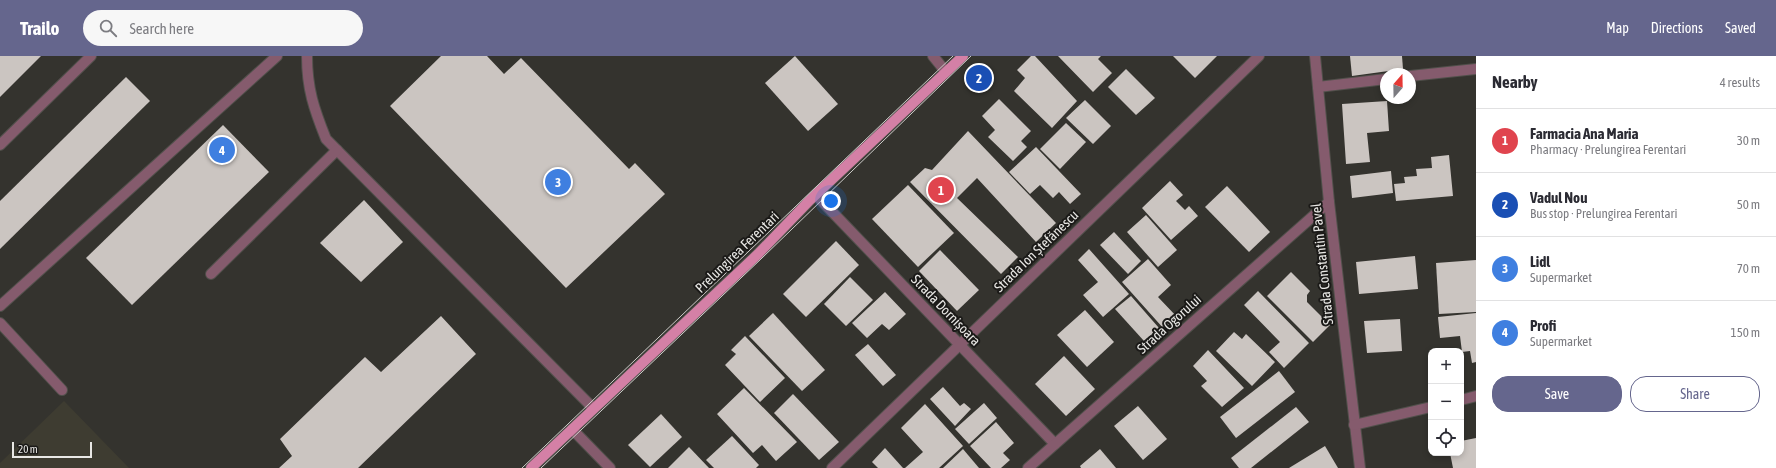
<!DOCTYPE html>
<meta charset="utf-8">
<style>
body{margin:0;font-family:"Asap Condensed",sans-serif;background:#f7f7f7;color:#2b2b33}
.controls{position:absolute;right:12px;bottom:12px;display:grid;overflow:hidden;border-radius:8px;box-shadow:0 2px 6px #0003}
.controls button{width:36px;height:36px;display:grid;place-items:center;padding:0;border:0;border-bottom:1px solid #e1e1e2;background:#fff;color:#2b2b33;font:20px sans-serif}
.compass{position:absolute;left:1380px;top:12px;width:36px;height:36px;border-radius:50%;background:#fff;box-shadow:0 2px 6px #0003;rotate:20deg}
.scale{position:absolute;left:12px;bottom:10px;width:80px;box-sizing:border-box;padding-left:4px;border:2px solid #e9e8e5;border-top:0;font-size:11px;line-height:14px;white-space:nowrap;color:#e9e8e5;-webkit-text-stroke:3px #1b1a18;paint-order:stroke}
.you{position:absolute;left:831px;top:145px;width:14px;height:14px;margin:-10px;border:3px solid #fff;border-radius:50%;background:#1a73e8;box-shadow:0 0 0 6px #1a73e833}
.badge{display:grid;place-items:center;width:26px;height:26px;border-radius:50%;background:#65668d;color:#fff;font-size:13px;font-weight:700}
.pin{position:absolute;translate:-50% -50%;border:2px solid #fff;box-shadow:0 1px 4px #0006}
.list{margin:0;padding:0;list-style:none}
h2{display:flex;justify-content:space-between;align-items:center;height:52px;margin:0;padding:0 16px;font-size:17px}
h2 small{font-size:13px;font-weight:400;color:#7c7c81}
.list li{display:grid;grid-template-columns:26px 1fr auto;gap:12px;align-items:center;box-sizing:border-box;height:64px;padding:0 16px;border-top:1px solid #e1e1e2}
.list b{display:block;font-size:15px;white-space:nowrap}
.list p{margin:0;font-size:13px;white-space:nowrap;color:#7c7c81}
.list em{font-size:13px;font-style:normal;color:#7c7c81}
.actions{display:flex;gap:8px;padding:12px 16px}
.actions a{flex:1;padding:9px 0;border:1px solid #65668d;border-radius:16px;text-align:center;font-size:14px;color:#65668d}
.actions .main{background:#65668d;color:#fff}
.icon{flex:none;width:22px;height:22px;fill:none;stroke:currentColor;stroke-width:2;stroke-linecap:round;stroke-linejoin:round}
.map{position:relative;flex:none;width:1476px;height:412px;overflow:hidden}
header{display:flex;align-items:center;gap:24px;box-sizing:border-box;height:56px;padding:0 20px;background:#65668d;color:#fff}
header strong{font-size:19px}
nav{display:flex;gap:22px;margin-inline-start:auto;font-size:14px}
.search{width:280px;height:36px;background:#f7f7f7;display:flex;align-items:center;gap:10px;box-sizing:border-box;padding:0 14px;border-radius:22px;color:#7c7c81;font-size:15px}
main{display:flex}
aside{flex:1;background:#fff}
.map>svg:first-child{display:block}
</style>
<header>
<strong>Trailo</strong>
<div class="search"><svg class="icon" aria-label="search" viewBox="0 0 24 24"><circle cx="10" cy="10" r="6"/><path d="M15 15l6 6"/></svg>Search here</div>
<nav><a>Map</a><a>Directions</a><a>Saved</a></nav>
</header>
<main>
<div class="map">
<svg width="1476" height="412" viewBox="0 0 1476 412">
<rect width="100%" height="100%" fill="#34332e"/>
<polygon fill="#3e3c31" points="64,345 129,412 0,412 0,407"/>
<g fill="#cbc5c1">
<polygon points="0,0 41,0 0,41"/>
<polygon points="441,0 487,0 504,18 521,2 629,113 635,107 665,138 566,232 390,50"/>
<polygon points="795,0 838,48 808,75 765,27"/>
<polygon points="1031,0 1035,0 1077,45 1052,72 1014,35 1025,22 1017,14"/>
<polygon points="1058,0 1101,0 1098,3 1112,17 1093,36"/>
<polygon points="1173,0 1217,0 1195,22"/>
<polygon points="1350,0 1402,0 1403,13 1352,20"/>
<polygon points="1126,13 1155,42 1136,59 1108,31"/>
<polygon points="126,21 150,45 0,193 0,145"/>
<polygon points="999,43 1031,75 1021,85 1027,91 1013,105 988,81 995,74 982,60"/>
<polygon points="1085,44 1111,70 1093,88 1066,62"/>
<polygon points="1387,45 1389,75 1367,77 1370,106 1346,108 1342,48"/>
<polygon points="1066,67 1086,86 1060,113 1040,93"/>
<polygon points="223,69 269,116 132,249 86,202"/>
<polygon points="968,75 1056,167 1036,186 977,122 957,142 1018,201 1001,218 910,126 925,112 932,114"/>
<polygon points="1036,91 1081,138 1070,148 1059,136 1053,142 1040,129 1030,138 1009,116"/>
<polygon points="1449,99 1453,140 1396,145 1394,128 1405,127 1404,121 1417,120 1416,113 1432,112 1431,101"/>
<polygon points="1391,115 1393,137 1352,142 1350,120"/>
<polygon points="1170,125 1183,139 1176,145 1185,154 1189,150 1198,160 1171,184 1142,152"/>
<polygon points="908,129 954,177 918,211 872,163"/>
<polygon points="1227,130 1270,176 1249,196 1205,151"/>
<polygon points="364,144 403,186 361,226 320,187"/>
<polygon points="1146,159 1177,194 1158,211 1127,176"/>
<polygon points="1114,176 1141,205 1128,218 1100,189"/>
<polygon points="836,185 859,209 806,261 783,238"/>
<polygon points="1089,193 1129,238 1103,261 1083,239 1098,226 1078,204"/>
<polygon points="940,194 979,234 957,255 919,215"/>
<polygon points="1415,200 1418,233 1359,238 1356,206"/>
<polygon points="1148,203 1171,229 1158,241 1177,261 1164,273 1122,226"/>
<polygon points="1476,204 1476,256 1439,258 1436,207"/>
<polygon points="1291,216 1310,235 1307,239 1307,246 1330,269 1313,286 1267,240"/>
<polygon points="850,221 873,244 846,270 824,248"/>
<polygon points="1258,235 1309,287 1284,312 1269,296 1280,286 1244,249"/>
<polygon points="885,236 906,258 889,274 882,268 867,282 852,267"/>
<polygon points="1131,240 1159,272 1144,285 1115,253"/>
<polygon points="1085,254 1114,286 1087,311 1057,279"/>
<polygon points="773,257 825,314 802,335 749,280"/>
<polygon points="1476,257 1476,306 1472,307 1470,295 1462,296 1460,280 1440,282 1438,261"/>
<polygon points="441,260 476,298 358,412 279,412 292,400 280,383 365,301 381,316"/>
<polygon points="1400,263 1402,295 1367,297 1364,265"/>
<polygon points="1234,276 1242,283 1246,278 1275,306 1252,330 1216,295"/>
<polygon points="745,280 785,322 760,346 725,309 736,298 731,294"/>
<polygon points="868,288 896,319 883,330 855,299"/>
<polygon points="1208,294 1244,332 1222,351 1201,330 1207,325 1193,310"/>
<polygon points="1064,300 1095,333 1066,360 1035,328"/>
<polygon points="1279,315 1295,336 1236,382 1220,361"/>
<polygon points="943,331 960,350 964,347 971,353 955,370 930,343"/>
<polygon points="744,332 797,386 776,405 762,389 753,397 717,358"/>
<polygon points="793,338 839,386 819,404 774,357"/>
<polygon points="984,347 997,362 969,388 955,373"/>
<polygon points="925,348 963,390 939,412 905,412 923,396 901,372"/>
<polygon points="1138,350 1167,383 1143,404 1114,370"/>
<polygon points="1296,351 1309,366 1251,412 1239,412 1231,402"/>
<polygon points="661,358 682,381 650,411 628,389"/>
<polygon points="996,366 1014,387 1003,397 1010,404 1001,412 991,412 970,390"/>
<polygon points="732,380 759,409 756,412 714,412 706,404"/>
<polygon points="1476,382 1476,412 1453,412 1450,397 1461,397 1461,385"/>
<polygon points="1325,390 1338,412 1289,412"/>
<polygon points="689,391 709,412 668,412"/>
<polygon points="885,392 903,412 878,412 872,406"/>
<polygon points="963,393 979,412 943,412"/>
<polygon points="1100,393 1116,412 1081,412 1080,410"/>
</g>
<g fill="none" stroke-linecap="round" stroke-linejoin="round">
<g stroke="#51504b" stroke-width="12">
<g id="minor">
<path d="M307,0c0,33 7,53 19,83l267,269"/>
<polyline points="933,0 946,16"/>
<polyline points="1315,0 1329,146 1360,412"/>
<polyline points="1410,20 1476,13"/>
<polyline points="1318,31 1386,23"/>
<polyline points="0,89 91,0"/>
<polyline points="816,139 1055,388"/>
<polyline points="211,218 337,94"/>
<polyline points="0,250 277,0"/>
<polyline points="0,267 62,334"/>
<polyline points="1461,344 1476,340"/>
<polyline points="1354,369 1431,351"/>
<polyline points="572,373 610,412"/>
<polyline points="832,412 1259,0"/>
<polyline points="1028,412 1329,146"/>
</g>
</g>
<g stroke="#51504b" stroke-width="12">
<polyline id="major" points="531,412 758,198 810,144 963,0"/>
</g>
<use href="#minor" stroke="#855b6d" stroke-width="10"/>
<use href="#major" stroke="#d480a6" stroke-width="10"/>
<g stroke="#cccbc8" stroke-width="1">
<polyline points="522,412 953,0"/>
<polyline points="541,412 762,202 971,0"/>
</g>
</g>
<g text-anchor="middle" stroke-width="4" stroke-linejoin="round" paint-order="stroke">
<g font-size="14" fill="#e9e8e5" stroke="#1b1a18">
<text transform="translate(1036 195) rotate(-44)" y="5">Strada Ion Ștefănescu</text>
<text transform="translate(737 196) rotate(-44)" y="5">Prelungirea Ferentari</text>
<text transform="translate(1322 208) rotate(-96)" y="5">Strada Constantin Pavel</text>
<text transform="translate(946 254) rotate(46)" y="5">Strada Dornișoara</text>
<text transform="translate(1169 268) rotate(-42)" y="5">Strada Ogorului</text>
</g>
</g>
</svg>
<div class="controls">
<button>+</button>
<button>−</button>
<button><svg class="icon" aria-label="locate" viewBox="0 0 24 24"><circle cx="12" cy="12" r="6"/><path d="M12 2v4M12 18v4M2 12h4M18 12h4"/></svg></button>
</div>
<svg class="compass" viewBox="-18 -18 36 36"><path d="M0-13l5 13h-10z" fill="#e53935"/><path d="M0 13l5-13h-10z" fill="#7c7c81"/></svg>
<div class="scale">20 m</div>
<div class="you"></div>
<div class="pin badge" style="left:941px;top:134px;background:#e0444e">1</div>
<div class="pin badge" style="left:979px;top:22px;background:#1a4fb4">2</div>
<div class="pin badge" style="left:558px;top:126px;background:#3f7fe0">3</div>
<div class="pin badge" style="left:222px;top:94px;background:#3f7fe0">4</div>
</div>
<aside>
<h2>Nearby<small>4 results</small></h2>
<ul class="list">
<li><span class="badge" style="background:#e0444e">1</span><div><b>Farmacia Ana Maria</b><p>Pharmacy · Prelungirea Ferentari</p></div><em>30 m</em></li>
<li><span class="badge" style="background:#1a4fb4">2</span><div><b>Vadul Nou</b><p>Bus stop · Prelungirea Ferentari</p></div><em>50 m</em></li>
<li><span class="badge" style="background:#3f7fe0">3</span><div><b>Lidl</b><p>Supermarket</p></div><em>70 m</em></li>
<li><span class="badge" style="background:#3f7fe0">4</span><div><b>Profi</b><p>Supermarket</p></div><em>150 m</em></li>
</ul>
<div class="actions"><a class="main">Save</a><a>Share</a></div>
</aside>
</main>
